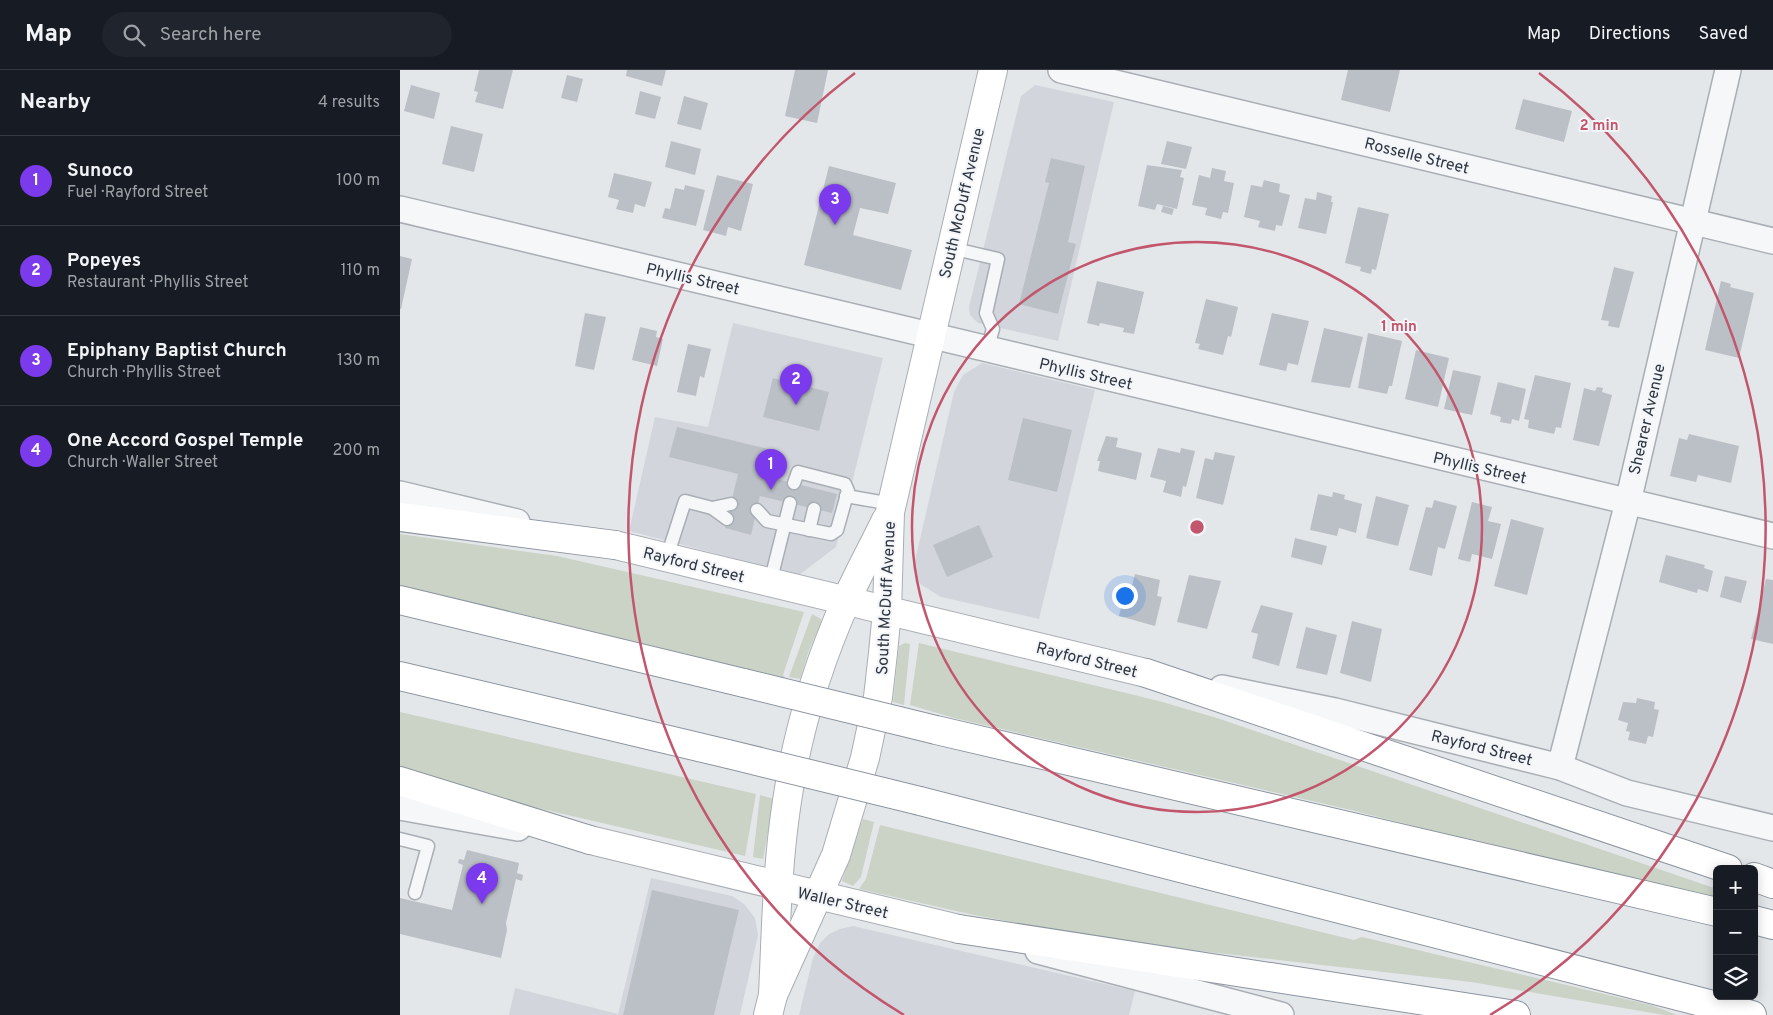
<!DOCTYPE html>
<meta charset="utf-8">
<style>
body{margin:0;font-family:Overpass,sans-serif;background:#20242c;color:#f1f3f6}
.controls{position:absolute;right:15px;bottom:15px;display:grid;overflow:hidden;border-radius:8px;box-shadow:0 2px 12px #0003}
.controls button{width:45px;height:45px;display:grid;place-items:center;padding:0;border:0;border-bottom:1px solid #363941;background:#171b24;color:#f1f3f6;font:25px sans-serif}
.you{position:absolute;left:724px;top:525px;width:18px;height:18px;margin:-12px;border:4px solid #fff;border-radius:50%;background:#1a73e8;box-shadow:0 0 0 8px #1a73e833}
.badge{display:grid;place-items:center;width:32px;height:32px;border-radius:50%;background:#7c3aed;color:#fff;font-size:16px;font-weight:700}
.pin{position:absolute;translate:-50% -41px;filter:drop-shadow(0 1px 2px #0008)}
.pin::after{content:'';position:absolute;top:26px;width:18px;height:15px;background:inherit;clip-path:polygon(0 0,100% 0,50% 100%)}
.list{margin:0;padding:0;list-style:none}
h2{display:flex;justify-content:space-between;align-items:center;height:65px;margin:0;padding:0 20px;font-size:21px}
h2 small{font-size:16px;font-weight:400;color:#9ea1a6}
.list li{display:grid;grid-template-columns:32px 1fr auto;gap:15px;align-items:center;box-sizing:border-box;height:90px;padding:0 20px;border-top:1px solid #363941}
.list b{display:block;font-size:19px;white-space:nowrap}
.list p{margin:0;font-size:16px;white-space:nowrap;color:#9ea1a6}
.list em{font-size:16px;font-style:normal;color:#9ea1a6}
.icon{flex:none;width:28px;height:28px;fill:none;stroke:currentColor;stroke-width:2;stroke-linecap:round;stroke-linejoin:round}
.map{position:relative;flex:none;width:1373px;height:945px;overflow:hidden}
header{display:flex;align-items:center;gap:30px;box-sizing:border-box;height:70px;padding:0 25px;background:#171b24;border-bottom:1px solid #363941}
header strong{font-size:24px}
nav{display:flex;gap:28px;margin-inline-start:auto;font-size:18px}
.search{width:350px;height:45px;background:#20242c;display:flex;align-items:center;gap:12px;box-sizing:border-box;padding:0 18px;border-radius:28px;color:#9ea1a6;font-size:19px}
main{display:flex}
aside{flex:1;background:#171b24}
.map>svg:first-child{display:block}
</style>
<header>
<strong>Map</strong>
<div class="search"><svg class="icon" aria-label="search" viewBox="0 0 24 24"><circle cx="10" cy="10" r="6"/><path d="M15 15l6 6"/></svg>Search here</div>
<nav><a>Map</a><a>Directions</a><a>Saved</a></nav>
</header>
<main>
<aside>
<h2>Nearby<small>4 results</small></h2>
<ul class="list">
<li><span class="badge">1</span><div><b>Sunoco</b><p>Fuel · Rayford Street</p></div><em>100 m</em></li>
<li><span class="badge">2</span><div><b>Popeyes</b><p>Restaurant · Phyllis Street</p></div><em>110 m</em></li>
<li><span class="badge">3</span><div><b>Epiphany Baptist Church</b><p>Church · Phyllis Street</p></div><em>130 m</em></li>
<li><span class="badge">4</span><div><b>One Accord Gospel Temple</b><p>Church · Waller Street</p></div><em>200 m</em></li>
</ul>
</aside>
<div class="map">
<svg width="1373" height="945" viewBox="0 0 1373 945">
<rect width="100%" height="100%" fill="#e4e7ea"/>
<g fill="#d2d6dc">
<polygon points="635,15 714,32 658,271 578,253 570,245 569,237 621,26"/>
<polygon points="333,253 483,288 436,477 399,505 229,461 255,347 308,357"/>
<polygon points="582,293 695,320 639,549 541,527 520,514 513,499 554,322 563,305"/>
<polygon points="251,808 332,826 344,834 355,848 358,865 340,945 109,945 115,918 218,944"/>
<polygon points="453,856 735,921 729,945 399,945 413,888 420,873 429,864 440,859"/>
</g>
<g fill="#cad3c6">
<polygon points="0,464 157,486 404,542 383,605 385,608 0,517"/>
<polygon points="412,544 421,549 421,553 409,580 400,609 389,607"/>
<polygon points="505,573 510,574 504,635 493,632 499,576"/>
<polygon points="519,573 759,631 817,648 1317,819 1317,833 955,741 554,648 510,635"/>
<polygon points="0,642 356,724 345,786 98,729 0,703"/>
<polygon points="360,725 374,729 363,789 353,787"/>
<polygon points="463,749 474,752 461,807 453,816 442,811"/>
<polygon points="480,755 954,870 962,867 1251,935 1277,945 1264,945 1071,912 721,872 574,845 459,819 466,809"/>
</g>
<g fill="#bbc0c7">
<polygon points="79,0 113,0 103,39 75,32 78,22 74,21"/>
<polygon points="227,0 266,0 262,16 226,6"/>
<polygon points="395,0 428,0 417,53 385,46"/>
<polygon points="948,0 1000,0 990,42 941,30"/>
<polygon points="167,5 183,9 177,32 161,28"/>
<polygon points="11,15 40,23 34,49 4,41"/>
<polygon points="240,21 261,27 255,49 235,44"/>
<polygon points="284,26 308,33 301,60 277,54"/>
<polygon points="1123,29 1172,41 1164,72 1115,59"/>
<polygon points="51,56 83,64 74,102 42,94"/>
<polygon points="271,71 301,79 295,105 265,97"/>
<polygon points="767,71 792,77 786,99 761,94"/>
<polygon points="651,88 685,96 668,172 676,174 658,244 619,234 649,113 645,112"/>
<polygon points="747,95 782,100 780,107 784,108 777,139 757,134 755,140 738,136"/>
<polygon points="429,96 496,113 488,144 460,138 453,165 512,180 501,220 404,195"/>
<polygon points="812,98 826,101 824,111 834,113 828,143 823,142 821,149 805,145 807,138 792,135 799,105 810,108"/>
<polygon points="214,103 252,112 245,137 235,134 233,143 216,139 219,130 208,127"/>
<polygon points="317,105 353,114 341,161 328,157 326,166 303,160"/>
<polygon points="864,110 880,114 879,122 890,125 882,156 876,155 875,161 858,157 860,151 844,147 851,115 862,117"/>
<polygon points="285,115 305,120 296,156 262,148 265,138 270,139 275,118 284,120"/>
<polygon points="917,122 932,126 931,132 933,132 926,164 898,158 905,128 916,130"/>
<polygon points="763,136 774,139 772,145 761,142"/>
<polygon points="958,137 989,144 976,200 972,199 971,204 960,201 961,197 945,193"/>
<polygon points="0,186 12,189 1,239 0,239"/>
<polygon points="1214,197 1234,202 1219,258 1208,256 1209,251 1201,250"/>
<polygon points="697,211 744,222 734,264 723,262 724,258 700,253 699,256 687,253"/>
<polygon points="1321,211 1331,214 1330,217 1354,223 1339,288 1305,280"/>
<polygon points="806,229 838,237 831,267 828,266 823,285 798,279 800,274 795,273"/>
<polygon points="185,243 206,247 194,300 175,296"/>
<polygon points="872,243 909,251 898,295 888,293 886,301 859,295"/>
<polygon points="240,257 257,261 256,267 263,269 257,296 232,290"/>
<polygon points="924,258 963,267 950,318 911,312"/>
<polygon points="968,263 1002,271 992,316 989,316 987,324 958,318"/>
<polygon points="288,274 311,279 304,308 300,306 296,326 277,322"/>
<polygon points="1016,280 1049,288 1038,337 1005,329"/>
<polygon points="1053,300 1081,306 1072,345 1044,339"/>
<polygon points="1135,305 1171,313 1161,358 1156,357 1154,364 1128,358 1129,350 1124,349"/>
<polygon points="373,308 429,322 419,361 363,347"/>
<polygon points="1098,312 1126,319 1119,351 1112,349 1111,354 1100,352 1101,347 1090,344"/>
<polygon points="1197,317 1203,318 1202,322 1212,325 1199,376 1173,370 1184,318 1195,321"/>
<polygon points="623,348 672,360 657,422 608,410"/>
<polygon points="277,357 372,380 365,406 437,424 432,443 360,426 351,465 325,458 338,404 269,387"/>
<polygon points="1289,364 1339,376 1331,413 1298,405 1296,412 1270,406 1279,368 1287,370"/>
<polygon points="706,366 718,368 716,377 742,383 736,410 698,401 700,391 697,391"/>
<polygon points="758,378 780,383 781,378 795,381 786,417 783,416 781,427 763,422 766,411 750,407"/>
<polygon points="815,382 835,386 823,435 796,428 805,388 813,390"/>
<polygon points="933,422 945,425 944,429 962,434 956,463 939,458 937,466 910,460 918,424 932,427"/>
<polygon points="976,426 1009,435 998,476 966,468"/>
<polygon points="1034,430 1057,436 1045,479 1038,477 1032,506 1009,500 1026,437 1032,438"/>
<polygon points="1072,432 1092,437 1088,451 1101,454 1092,489 1072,484 1070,492 1058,489"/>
<polygon points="1111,449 1144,458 1127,525 1094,516"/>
<polygon points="579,455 593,487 547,507 533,475"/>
<polygon points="895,468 927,476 922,495 891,487"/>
<polygon points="1266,485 1305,495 1304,498 1313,501 1308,522 1298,519 1297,523 1259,512"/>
<polygon points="735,504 760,510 757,526 762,527 755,556 719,546 726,518 731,520"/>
<polygon points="789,505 821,511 807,559 777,552"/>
<polygon points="1325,506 1347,511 1341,533 1320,527"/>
<polygon points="1366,509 1373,510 1373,574 1351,569"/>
<polygon points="861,535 893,543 879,596 852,588 858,564 851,562"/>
<polygon points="952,551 982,559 971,612 940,603"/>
<polygon points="906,557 937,565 927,605 896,598"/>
<polygon points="1237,628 1255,632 1254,639 1259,640 1253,667 1248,666 1246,674 1228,670 1230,662 1226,661 1228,653 1218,650 1223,632 1236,633"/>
<polygon points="67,780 119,793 117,803 123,805 122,811 116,809 106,853 107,860 101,888 0,864 0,828 52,840 63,795 58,793 59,789 64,790"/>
<polygon points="252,820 339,840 314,945 223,945"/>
</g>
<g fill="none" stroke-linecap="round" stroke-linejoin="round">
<g stroke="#a9aeb4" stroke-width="15">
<g id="lane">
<polyline points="551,178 598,189 586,243 593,259 587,279"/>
<polyline points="446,426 492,434"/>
<polyline points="312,438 327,449"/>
<polyline points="357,440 367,451 431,464 437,460 448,421 445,414 398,402 394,413"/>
<polyline points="409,460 414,439"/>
<polyline points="267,487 285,431 312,438 331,434"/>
<polyline points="370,513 390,433"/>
<polyline points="0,769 28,776 15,823"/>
</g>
</g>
<g stroke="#a9aeb4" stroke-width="28">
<g id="street">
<polyline points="661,0 1373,171"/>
<polyline points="0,139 1373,466"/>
<polyline points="0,424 117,452"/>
<polyline points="822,618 935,641 1160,697 1227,723 1373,758"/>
<polyline points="1160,697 1228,432 1328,0"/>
<polyline points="0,737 118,758"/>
<polyline points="638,881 881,945"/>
</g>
</g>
<g stroke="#a9aeb4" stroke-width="30">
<g id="secondary">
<polyline points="215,475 746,603"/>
<polyline points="190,770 559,859"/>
<polyline points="373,925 436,785 465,688 478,627 483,583 487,541 490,442 593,0"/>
<path d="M368,945l5,-20c3,-65 4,-130 14,-194 10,-68 31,-137 59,-200 12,-27 27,-54 40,-81"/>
</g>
</g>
<g stroke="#8c95a0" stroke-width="30">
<g id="highway">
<polyline points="0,447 215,475"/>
<polyline points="0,530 344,613"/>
<polyline points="746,603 1328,799"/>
<polyline points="0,606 328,684"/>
<polyline points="536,660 1317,842"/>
<polyline points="0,711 190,770"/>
<polyline points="520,731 1352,945"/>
<polyline points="1354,807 1373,814"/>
<polyline points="1354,850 1373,855"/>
<polyline points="559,859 1116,945"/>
</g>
</g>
<use href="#lane" stroke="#f6f7f9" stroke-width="12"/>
<use href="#street" stroke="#f6f7f9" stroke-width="25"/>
<use href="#secondary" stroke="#fff" stroke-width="28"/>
<use href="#highway" stroke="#fff" stroke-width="28"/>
<g stroke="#8c95a0" stroke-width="30" stroke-linecap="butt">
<g id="highway-bridge">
<polyline points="344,613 536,660"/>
<polyline points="328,684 520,731"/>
</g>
</g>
<use href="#highway-bridge" stroke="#fff" stroke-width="28"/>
</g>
<g fill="none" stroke="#c2566c" stroke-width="2.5">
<circle cx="797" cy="457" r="285"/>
<path d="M504 945A569 569 0 0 1 455 3M1139 3A569 569 0 0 1 1090 945"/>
</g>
<g text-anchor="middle" stroke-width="4" stroke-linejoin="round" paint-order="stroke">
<g font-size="16" fill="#2d3541" stroke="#f3f5f8">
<text transform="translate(1017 85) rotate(14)" y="6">Rosselle Street</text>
<text transform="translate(561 133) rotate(-77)" y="6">South McDuff Avenue</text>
<text transform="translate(293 208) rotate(13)" y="6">Phyllis Street</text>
<text transform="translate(686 303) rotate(13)" y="6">Phyllis Street</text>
<text transform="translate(1246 349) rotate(-77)" y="6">Shearer Avenue</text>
<text transform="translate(1080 397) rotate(13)" y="6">Phyllis Street</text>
<text transform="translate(294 494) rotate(14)" y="6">Rayford Street</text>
<text transform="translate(485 528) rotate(-87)" y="6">South McDuff Avenue</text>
<text transform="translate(687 589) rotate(14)" y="6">Rayford Street</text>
<text transform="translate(1082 677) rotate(14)" y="6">Rayford Street</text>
<text transform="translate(443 832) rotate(13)" y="6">Waller Street</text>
</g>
</g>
<circle cx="797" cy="457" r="8" fill="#c2566c" stroke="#f3f5f8" stroke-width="2.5"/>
<g font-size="15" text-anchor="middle" font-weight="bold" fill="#c2566c" stroke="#f3f5f8" stroke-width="4" stroke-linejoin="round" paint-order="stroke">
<text x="1199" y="60">2 min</text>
<text x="999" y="261">1 min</text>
</g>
</svg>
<div class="controls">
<button>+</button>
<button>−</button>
<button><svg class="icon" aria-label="layers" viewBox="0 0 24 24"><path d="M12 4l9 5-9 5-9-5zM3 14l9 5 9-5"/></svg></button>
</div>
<div class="you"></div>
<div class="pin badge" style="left:371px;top:420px">1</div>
<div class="pin badge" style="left:396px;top:335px">2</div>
<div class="pin badge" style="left:435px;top:155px">3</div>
<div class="pin badge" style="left:82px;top:834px">4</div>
</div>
</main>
